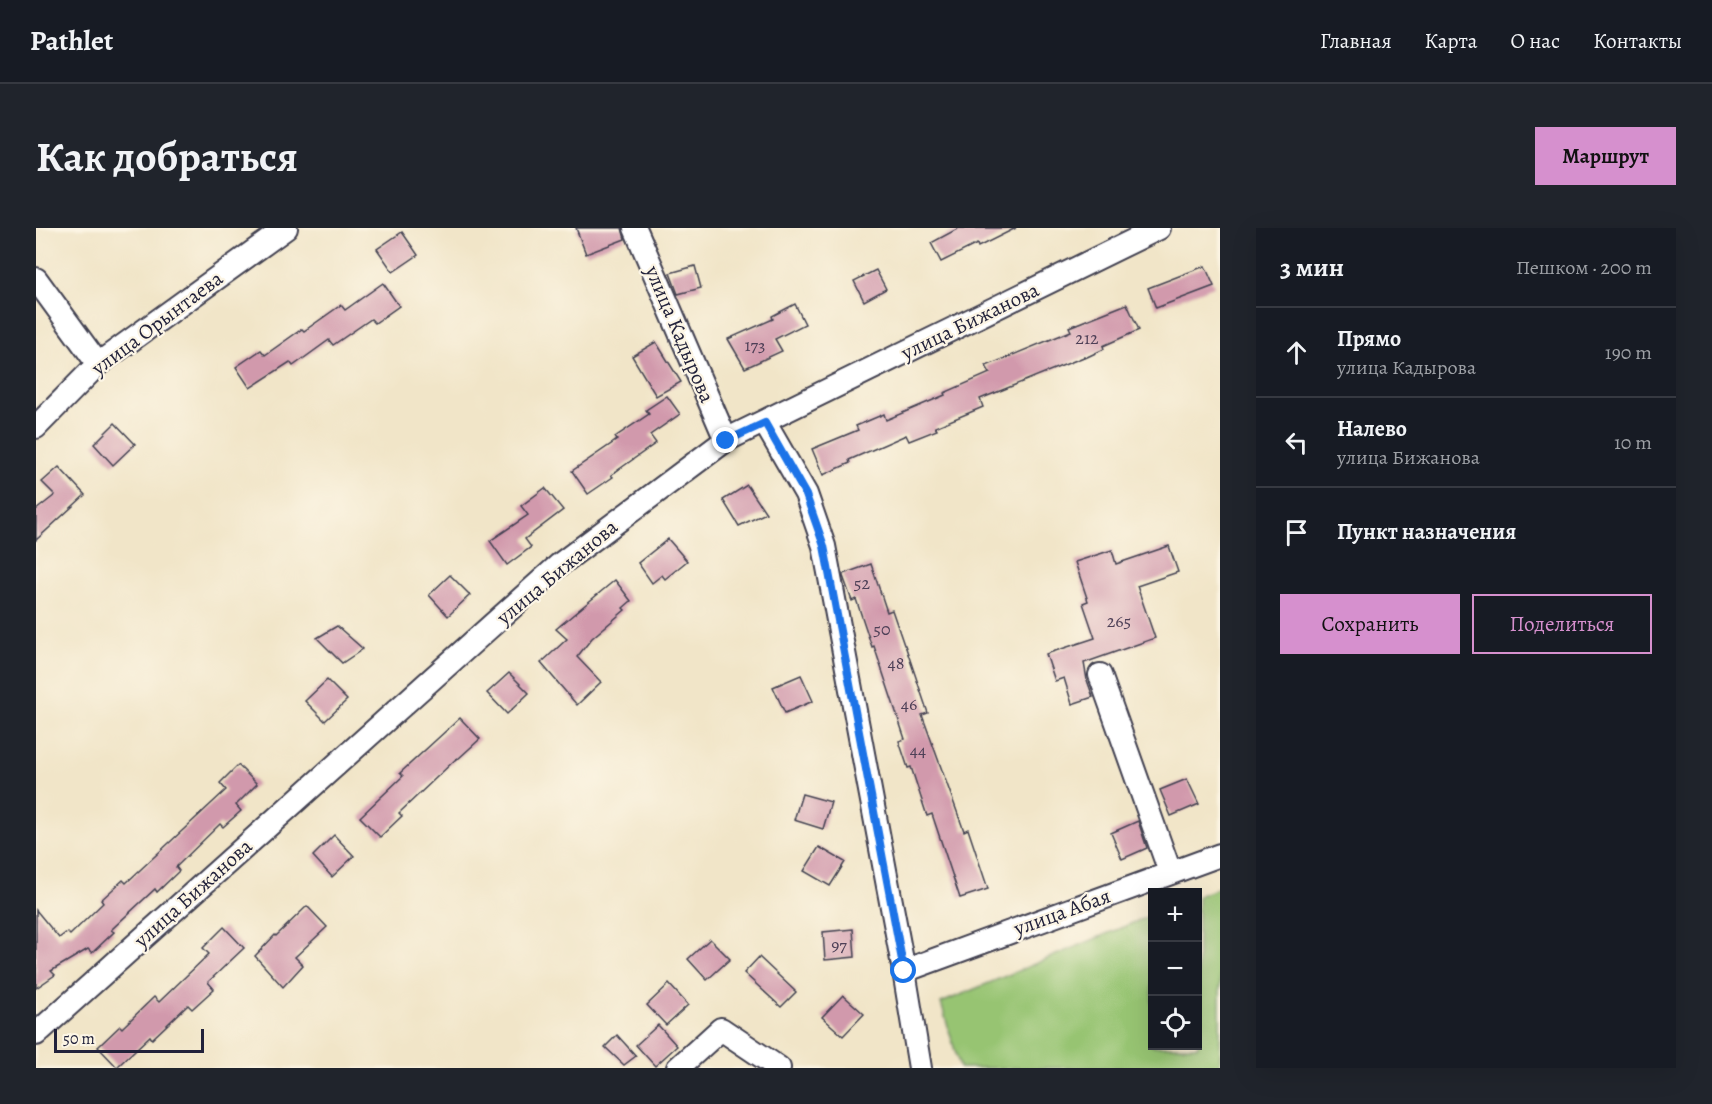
<!DOCTYPE html>
<html lang="ru">
<meta charset="utf-8">
<style>
body{margin:0;font-family:Alegreya,serif;background:#20242c;color:#f1f3f6}
.controls{position:absolute;right:18px;bottom:18px;display:grid;overflow:hidden;border-radius:0px;box-shadow:0 6px 24px #0002}
.controls button{width:54px;height:54px;display:grid;place-items:center;padding:0;border:0;border-bottom:2px solid #363941;background:#171b24;color:#f1f3f6;font:30px sans-serif}
.scale{position:absolute;left:18px;bottom:15px;width:150px;box-sizing:border-box;padding-left:6px;border:3px solid #22223b;border-top:0;font-size:16px;line-height:21px;white-space:nowrap;color:#22223b;-webkit-text-stroke:4px #fcf5e5;paint-order:stroke}
.stop{position:absolute;width:18px;height:18px;margin:-14px;border:4px solid #1a73e8;border-radius:50%;background:#fff}
.stop.end{background:#1a73e8;border-color:#fff;box-shadow:0 2px 6px #0008}
.list{margin:0;padding:0;list-style:none}
h2{display:flex;justify-content:space-between;align-items:center;height:78px;margin:0;padding:0 24px;font-size:26px}
h2 small{font-size:20px;font-weight:400;color:#9ea1a6}
.list li{display:grid;grid-template-columns:39px 1fr auto;gap:18px;align-items:center;box-sizing:border-box;height:90px;padding:0 24px;border-top:2px solid #363941}
.list b{display:block;font-size:22px;white-space:nowrap}
.list p{margin:0;font-size:20px;white-space:nowrap;color:#9ea1a6}
.list em{font-size:20px;font-style:normal;color:#9ea1a6}
.actions{display:flex;gap:12px;padding:18px 24px}
.actions a{flex:1;padding:14px 0;border:2px solid #d690ce;border-radius:0px;text-align:center;font-size:21px;color:#d690ce}
.actions .main{background:#d690ce;color:#111}
.icon{flex:none;width:33px;height:33px;fill:none;stroke:currentColor;stroke-width:2;stroke-linecap:round;stroke-linejoin:round}
.map{position:relative;flex:none;width:1184px;height:840px;overflow:hidden;border-radius:0px}
header{display:flex;align-items:center;gap:36px;box-sizing:border-box;height:84px;padding:0 30px;background:#171b24;border-bottom:2px solid #363941}
header strong{font-size:28px}
nav{display:flex;gap:33px;margin-inline-start:auto;font-size:21px}
.intro{display:flex;align-items:center;justify-content:space-between;box-sizing:border-box;height:144px;padding:0 36px}
h1{margin:0;font-size:42px}
.button{padding:15px 27px;border-radius:0px;background:#d690ce;color:#111;font-size:21px;font-weight:700}
main{display:flex;gap:36px;padding:0 36px}
aside{flex:1;background:#171b24;border-radius:0px;box-shadow:0 6px 24px #0002}
.map>svg:first-child{display:block}
</style>
<header>
<strong>Pathlet</strong>
<nav><a>Главная</a><a>Карта</a><a>О нас</a><a>Контакты</a></nav>
</header>
<div class="intro"><h1>Как добраться</h1><a class="button">Маршрут</a></div>
<main>
<div class="map">
<svg width="1184" height="840" viewBox="0 0 1184 840">
<rect width="100%" height="100%" fill="#fcf5e5"/>
<filter id="ink" filterUnits="userSpaceOnUse"><feTurbulence type="fractalNoise" baseFrequency=".0167" numOctaves="2"/><feDisplacementMap in="SourceGraphic" scale="12" xChannelSelector="R" yChannelSelector="G"/><feConvolveMatrix kernelMatrix="1 2 1 2 8 2 1 2 1" color-interpolation-filters="sRGB"/></filter>
<filter id="wash" filterUnits="userSpaceOnUse"><feTurbulence type="fractalNoise" baseFrequency=".008" numOctaves="4" result="noise"/><feDisplacementMap in="SourceGraphic" scale="24" xChannelSelector="R" yChannelSelector="G"/><feGaussianBlur stdDeviation="1.35" result="paint"/><feColorMatrix in="noise" values="0 0 0 0 0 0 0 0 0 0 0 0 0 0 0 0 0 1.4 0 .05"/><feComposite in="paint" operator="in"/></filter>
<g filter="url(#wash)">
<rect width="100%" height="100%" fill="#f1e5c8"/>
<polygon fill="#97c472" stroke="#5c7356" stroke-width="1.5" points="1184,659 1184,840 924,840 905,775 1116,687 1116,818 1162,818 1162,668"/>
<g id="blocks">
<g fill="#d199ac">
<polygon points="540,0 586,0 589,11 550,26"/>
<polygon points="923,0 980,0 942,19 941,16 905,34 895,15"/>
<polygon points="366,4 382,27 357,44 341,21"/>
<polygon points="659,38 665,60 642,66 634,45"/>
<polygon points="1169,38 1178,58 1120,80 1112,60"/>
<polygon points="840,42 850,61 828,73 818,53"/>
<polygon points="347,55 363,78 339,95 335,91 297,117 293,112 257,138 254,134 214,160 200,139 225,122 229,127 266,101 268,103 305,77 309,82"/>
<polygon points="759,76 769,96 739,111 746,123 709,140 692,111 737,91 736,88"/>
<polygon points="1091,76 1103,102 1067,118 1068,121 1049,130 1048,129 944,171 947,179 899,199 901,202 873,213 870,207 813,232 814,235 787,247 776,221 822,202 820,198 848,186 850,192 909,167 908,165 954,145 950,138 1035,103 1033,99"/>
<polygon points="620,114 645,154 620,168 596,128"/>
<polygon points="631,168 644,186 614,207 620,215 575,247 577,249 552,266 536,243 581,212 579,209 613,186 610,182"/>
<polygon points="79,195 99,216 77,237 58,216"/>
<polygon points="23,239 49,267 0,312 0,282 19,267 6,254"/>
<polygon points="711,257 730,285 703,298 687,272"/>
<polygon points="509,260 527,282 489,311 495,319 471,337 454,313 492,287 485,278"/>
<polygon points="632,311 651,333 629,351 626,347 616,355 602,335"/>
<polygon points="1133,318 1142,344 1101,358 1119,410 1048,435 1051,452 1057,469 1036,476 1028,450 1019,453 1010,426 1059,410 1047,375 1052,373 1039,334 1076,322 1080,336"/>
<polygon points="835,336 851,384 856,382 868,417 869,417 892,485 886,487 928,603 932,601 952,661 924,670 896,586 891,588 875,539 872,540 863,513 869,511 838,418 836,419 820,371 816,373 807,348 807,346"/>
<polygon points="414,347 434,367 412,388 393,367"/>
<polygon points="579,352 595,373 587,380 589,382 556,410 541,429 565,454 541,477 505,435 531,411 520,401"/>
<polygon points="301,398 327,421 306,435 281,410"/>
<polygon points="473,445 493,465 471,486 451,465"/>
<polygon points="765,447 777,473 749,485 737,459"/>
<polygon points="291,452 311,472 289,493 269,473"/>
<polygon points="424,490 444,511 422,531 421,530 363,585 366,588 344,609 324,589 367,548 364,545"/>
<polygon points="202,537 221,556 200,577 205,583 187,599 184,596 140,639 143,643 121,664 119,661 75,702 78,704 56,725 52,721 15,743 19,747 0,760 0,682 23,710 31,704 34,707 67,675 65,672 87,652 90,655 190,562 184,555"/>
<polygon points="1151,551 1163,576 1135,588 1124,562"/>
<polygon points="766,566 795,574 787,601 758,592"/>
<polygon points="1102,593 1111,620 1086,631 1075,605"/>
<polygon points="298,607 318,628 296,649 277,628"/>
<polygon points="783,619 809,634 794,658 768,643"/>
<polygon points="271,678 291,699 259,729 267,737 247,759 219,728 239,707 240,708"/>
<polygon points="188,699 208,720 172,754 178,761 156,781 152,777 116,811 114,808 81,839 62,819 84,798 86,800 118,769 123,774 173,726 167,720"/>
<polygon points="817,701 819,729 789,732 787,704"/>
<polygon points="674,711 694,731 671,752 652,731"/>
<polygon points="723,729 760,764 745,779 708,745"/>
<polygon points="633,756 652,777 630,797 611,777"/>
<polygon points="807,767 828,786 807,808 786,789"/>
<polygon points="622,797 641,818 619,838 600,817"/>
<polygon points="581,807 600,828 588,837 569,819"/>
</g>
</g>
</g>
<g filter="url(#ink)">
<use href="#blocks" fill-opacity="0" stroke="#413f50" stroke-width="1.5"/>
<g fill="none" stroke-linecap="round" stroke-linejoin="round">
<g stroke="#413f50" stroke-width="26">
<g id="minor">
<polyline points="599,0 690,212"/>
<polyline points="0,51 62,136"/>
<polyline points="729,195 770,266 788,318 868,743 884,840"/>
<polyline points="0,199 62,136 250,0"/>
<polyline points="1064,447 1134,644"/>
<polyline points="868,743 1184,627"/>
<polyline points="0,806 523,337 690,212 1123,0"/>
<polyline points="642,840 685,801 743,840"/>
</g>
</g>
<use href="#minor" stroke="#fff" stroke-width="22"/>
</g>
</g>
<g fill="none" stroke-linecap="round" stroke-linejoin="round" filter="url(#ink)">
<polyline stroke="#1a73e8" stroke-width="8" points="690,213 729,195 770,267 788,318 868,743"/>
</g>
<g text-anchor="middle" stroke-width="4.5" stroke-linejoin="round" paint-order="stroke">
<g font-size="18" fill="#4e4057">
<text x="1051" y="116">212</text>
<text x="719" y="123">173</text>
<text x="826" y="361">52</text>
<text x="1083" y="399">265</text>
<text x="846" y="407">50</text>
<text x="860" y="441">48</text>
<text x="873" y="482">46</text>
<text x="882" y="528">44</text>
<text x="803" y="723">97</text>
</g>
<g font-size="21" fill="#22223b" stroke="#fcf5e5">
<text transform="translate(934 93) rotate(-26)" y="7">улица Бижанова</text>
<text transform="translate(121 95) rotate(-37)" y="7">улица Орынтаева</text>
<text transform="translate(644 106) rotate(67)" y="7">улица Кадырова</text>
<text transform="translate(521 344) rotate(-40)" y="7">улица Бижанова</text>
<text transform="translate(157 665) rotate(-42)" y="7">улица Бижанова</text>
<text transform="translate(1026 684) rotate(-20)" y="7">улица Абая</text>
</g>
</g>
</svg>
<div class="controls">
<button>+</button>
<button>−</button>
<button><svg class="icon" aria-label="locate" viewBox="0 0 24 24"><circle cx="12" cy="12" r="6"/><path d="M12 2v4M12 18v4M2 12h4M18 12h4"/></svg></button>
</div>
<div class="scale">50 m</div>
<div class="stop" style="left:868px;top:743px"></div>
<div class="stop end" style="left:690px;top:213px"></div>
</div>
<aside>
<h2>3 мин<small>Пешком · 200 m</small></h2>
<ul class="list">
<li><svg class="icon" aria-label="ahead" viewBox="0 0 24 24"><path d="M12 20V5M6 11l6-6 6 6"/></svg><div><b>Прямо</b><p>улица Кадырова</p></div><em>190 m</em></li>
<li><svg class="icon" aria-label="left" viewBox="0 0 24 24"><path d="M17 20v-9H6M10 6l-5 5 5 5"/></svg><div><b>Налево</b><p>улица Бижанова</p></div><em>10 m</em></li>
<li><svg class="icon" aria-label="arrive" viewBox="0 0 24 24"><path d="M6 21V4h12l-3 4 3 4H6"/></svg><div><b>Пункт назначения</b></div></li>
</ul>
<div class="actions"><a class="main">Сохранить</a><a>Поделиться</a></div>
</aside>
</main>
